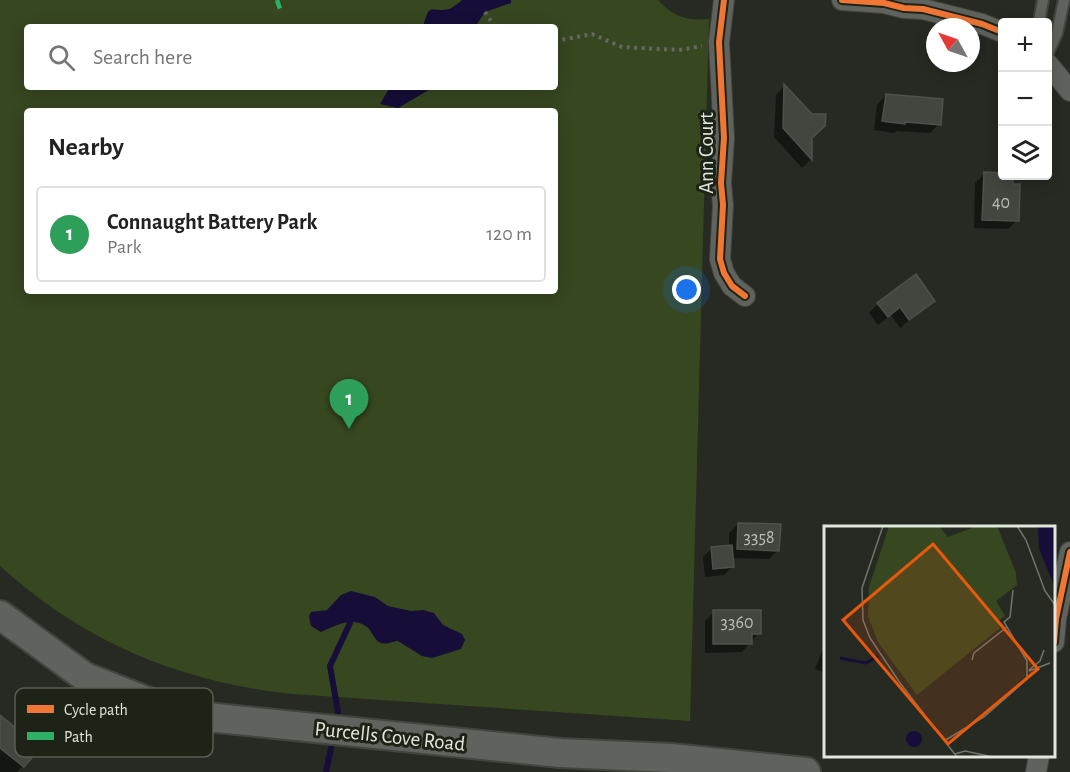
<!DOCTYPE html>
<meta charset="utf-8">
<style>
body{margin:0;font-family:"Alegreya Sans",sans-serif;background:#f6f6f6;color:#222}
.controls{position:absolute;right:18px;top:18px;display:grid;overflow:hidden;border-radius:6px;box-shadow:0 3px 15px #0003}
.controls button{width:54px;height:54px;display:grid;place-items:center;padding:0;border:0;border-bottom:2px solid #e0e0e0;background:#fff;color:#222;font:30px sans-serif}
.compass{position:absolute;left:926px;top:18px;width:54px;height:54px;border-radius:50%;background:#fff;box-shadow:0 3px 15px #0003;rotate:310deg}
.you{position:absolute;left:687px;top:290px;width:21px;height:21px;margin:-15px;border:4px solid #fff;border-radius:50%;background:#1a73e8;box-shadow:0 0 0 9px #1a73e833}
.badge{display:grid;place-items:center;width:39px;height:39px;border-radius:50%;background:#1a73e8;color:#fff;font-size:20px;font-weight:700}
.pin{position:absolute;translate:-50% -50px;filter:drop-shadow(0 2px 3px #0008)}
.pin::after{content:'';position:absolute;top:32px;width:21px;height:18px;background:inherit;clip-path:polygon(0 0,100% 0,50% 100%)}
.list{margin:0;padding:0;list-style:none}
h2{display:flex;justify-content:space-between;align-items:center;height:78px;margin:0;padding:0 24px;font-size:26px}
h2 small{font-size:20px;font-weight:400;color:#767676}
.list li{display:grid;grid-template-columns:39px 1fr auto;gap:18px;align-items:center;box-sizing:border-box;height:96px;margin:0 12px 12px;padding:0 12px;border:2px solid #e0e0e0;border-radius:6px}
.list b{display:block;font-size:22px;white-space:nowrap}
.list p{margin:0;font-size:20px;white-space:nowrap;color:#767676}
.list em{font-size:20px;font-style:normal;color:#767676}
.icon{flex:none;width:33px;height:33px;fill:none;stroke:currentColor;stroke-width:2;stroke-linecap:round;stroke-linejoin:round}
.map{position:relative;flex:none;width:1070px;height:772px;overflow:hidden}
.search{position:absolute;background:#fff;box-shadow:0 3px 15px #0003;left:24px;top:24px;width:534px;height:66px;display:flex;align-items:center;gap:15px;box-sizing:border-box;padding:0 21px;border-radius:6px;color:#767676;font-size:22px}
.panel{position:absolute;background:#fff;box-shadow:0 3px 15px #0003;left:24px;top:108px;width:534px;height:186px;border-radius:6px}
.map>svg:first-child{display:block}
</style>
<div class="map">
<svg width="1070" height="772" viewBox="0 0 1070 772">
<rect width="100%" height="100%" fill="#262a22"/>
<path fill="#374720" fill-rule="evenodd" d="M0,0h658c15,17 29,21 51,19l-19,702 -398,-27c-112,-12 -209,-52 -292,-128zM27,27h528v60h-528zM27,111h528v180h-528z"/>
<g fill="#160e38">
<path d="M462,0h49v3l-26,9 -10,15h-52c7,-26 6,-14 26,-18 4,-1 9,-6 13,-9z"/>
<polygon points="390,87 434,87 398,108 380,104"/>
<path d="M351,591l24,6 13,9 23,5 12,-1 11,3 9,12 19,9 3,6 -4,9 -29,9 -10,-2 -24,-15c-6,0 -13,5 -19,1 -5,-3 -7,-11 -12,-15 -15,-11 -32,-1 -46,5l-10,-6 -2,-10 2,-4 16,-2 14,-15z"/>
</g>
<g fill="#0007">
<polygon points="784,86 811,138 811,159 802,168 774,137 776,95"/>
<polygon points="886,95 939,124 930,133 896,131 894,133 874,130 877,105"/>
<polygon points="984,174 1011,176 1011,185 1017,220 1008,229 974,228 975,183"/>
<polygon points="933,301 900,328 891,315 878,325 869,313 878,304"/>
<polygon points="738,524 778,550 769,559 732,558 733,566 724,575 705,577 703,557 712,548 729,547 729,533"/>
<polygon points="714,612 759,633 742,652 705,653 705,621"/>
<polygon points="826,642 826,673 815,669"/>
<polygon points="0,717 38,748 17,772 0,772"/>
</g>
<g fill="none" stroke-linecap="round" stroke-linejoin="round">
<g stroke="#160e38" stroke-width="6">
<polyline points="338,712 330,666 350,623"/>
<polyline points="326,772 331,748"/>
</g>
</g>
<g fill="#42463f" stroke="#4e514a" stroke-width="1.5">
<polygon points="784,84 812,114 826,114 825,126 812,138 812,160 783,128"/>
<polygon points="886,94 943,99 941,125 905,122 905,124 882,121"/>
<polygon points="984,172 1002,173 1002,176 1013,176 1013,184 1020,184 1019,221 982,220"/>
<polygon points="916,274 935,301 909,320 900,307 888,317 877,303"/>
<polygon points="738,523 781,524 779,551 737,549"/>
<polygon points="732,545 734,567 713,569 711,547"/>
<polygon points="713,610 761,610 761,634 752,634 752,644 713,644"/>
<polygon points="0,715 40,748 24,767 0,748"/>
</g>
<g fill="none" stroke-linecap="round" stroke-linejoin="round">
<g stroke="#41453e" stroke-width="14">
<g id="service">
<polyline points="1039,22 1043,0"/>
<polyline points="1048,53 1057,33 1064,0"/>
</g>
</g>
<g stroke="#41453e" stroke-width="22">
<g id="minor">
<polyline points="724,0 719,42 724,138 721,183 723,205 720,259 724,273 732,286 745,296"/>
<polyline points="842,0 884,3 904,8 923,9 982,24 1002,32"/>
<polyline points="1048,64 1070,91"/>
<polyline points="1054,642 1056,619 1070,552"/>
<polyline points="1036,772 1039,756"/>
</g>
</g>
<g stroke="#41453e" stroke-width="32">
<polyline id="secondary" points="0,615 85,677 172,711 207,717 560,753 672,758 806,772"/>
</g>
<g stroke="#656762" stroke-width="4" stroke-dasharray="3 4.5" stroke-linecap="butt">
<polyline points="485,12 495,27"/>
<polyline points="555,39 561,40 592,34 622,47 679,50 702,46"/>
</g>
<use href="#service" stroke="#60635d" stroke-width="10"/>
<use href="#minor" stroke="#60635d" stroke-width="20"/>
<use href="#secondary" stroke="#60635d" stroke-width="28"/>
<polyline stroke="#2db169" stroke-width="4.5" stroke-dasharray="9 4.5" stroke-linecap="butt" points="277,0 280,9"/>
<g stroke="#1d2316" stroke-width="10">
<g id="cycleway">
<polyline points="724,0 719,42 724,138 721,183 723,205 720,259 724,273 732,286 745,296"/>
<polyline points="842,0 884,3 904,8 923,9 982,24 1002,32"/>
<polyline points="1054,642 1056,619 1070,552"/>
</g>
</g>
<use href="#cycleway" stroke="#f07635" stroke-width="6"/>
</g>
<g text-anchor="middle" stroke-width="6" stroke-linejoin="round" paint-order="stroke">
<g font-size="18" fill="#babfb6">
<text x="1001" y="208">40</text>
<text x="759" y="543">3358</text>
<text x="737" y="628">3360</text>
</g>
<g font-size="21" fill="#e2e7de" stroke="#1d2316">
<text transform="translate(706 153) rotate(-90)" y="7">Ann Court</text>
<text transform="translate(390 736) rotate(6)" y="7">Purcells Cove Road</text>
</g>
</g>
<g transform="translate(824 526)">
<rect width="231" height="231" fill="#262a22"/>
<path d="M65,0h50l9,11 29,-11h20l19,47 1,12 -21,16 9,15 -7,5 2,7 -83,67 -39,-53 -10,-26 1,-29z" fill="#374720"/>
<path d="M214,0h17v62l-16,-40zM82 213a8 8 0 1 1 16 0a8 8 0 1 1-16 0Z" fill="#160e38"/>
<path fill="none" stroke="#160e38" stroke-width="3" d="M16,132l26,5 12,-7"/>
<path fill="none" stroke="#71766d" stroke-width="1.5" d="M59,0l-21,62 1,32 7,18 30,45 57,74M193,0l9,14 19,51 10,14M148,134l2,-7 33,-26M205,144l11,-9 4,-11M205,145l21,-8M120,215l40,-24 43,-38v-18l-23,-39 6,-5 3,-27M131,228l10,-3 28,6M177,231h30"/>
<path fill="#e8590c" fill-opacity="0.15" stroke="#e8590c" stroke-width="3" d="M109,18l105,125 -90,75 -105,-124z"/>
<rect width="231" height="231" fill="none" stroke="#e2e7de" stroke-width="3"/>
</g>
<rect x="15" y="688" width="198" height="69" rx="9" fill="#1d2316" stroke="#585e52" stroke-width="1.5"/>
<rect x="27" y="705" width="27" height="8" fill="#f07635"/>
<rect x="27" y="732" width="27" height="8" fill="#2db169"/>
<g font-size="16" fill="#e2e7de">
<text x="64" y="715">Cycle path</text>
<text x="64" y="742">Path</text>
</g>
</svg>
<div class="controls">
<button>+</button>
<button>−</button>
<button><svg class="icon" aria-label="layers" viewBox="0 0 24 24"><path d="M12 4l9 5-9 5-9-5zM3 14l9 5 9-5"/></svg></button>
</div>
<svg class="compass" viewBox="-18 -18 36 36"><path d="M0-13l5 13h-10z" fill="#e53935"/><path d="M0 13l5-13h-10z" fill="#767676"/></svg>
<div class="you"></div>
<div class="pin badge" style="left:349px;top:429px;background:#2e9e5b">1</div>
<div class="search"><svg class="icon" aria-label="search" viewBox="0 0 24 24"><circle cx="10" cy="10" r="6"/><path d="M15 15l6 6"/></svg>Search here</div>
<section class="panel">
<h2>Nearby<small></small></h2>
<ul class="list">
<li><span class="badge" style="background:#2e9e5b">1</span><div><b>Connaught Battery Park</b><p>Park</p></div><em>120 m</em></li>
</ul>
</section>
</div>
